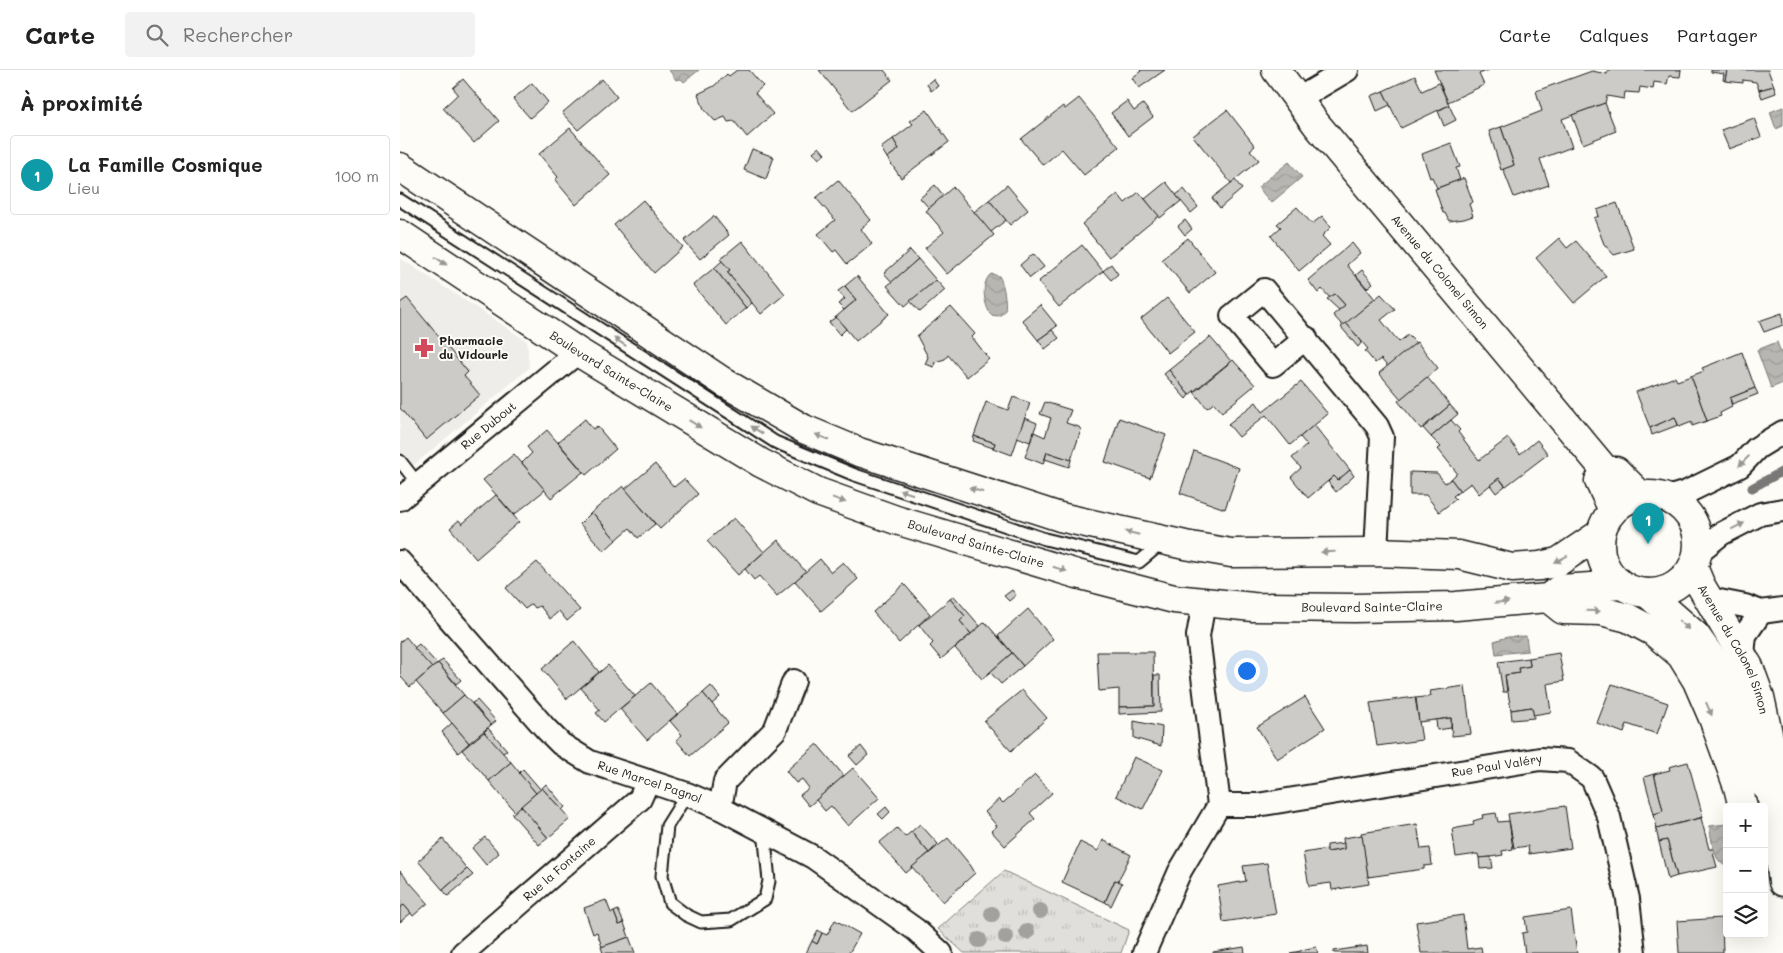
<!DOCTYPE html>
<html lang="fr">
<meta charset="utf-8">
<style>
body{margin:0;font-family:Mali,sans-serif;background:#f2f2f2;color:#222}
.controls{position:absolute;right:15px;bottom:15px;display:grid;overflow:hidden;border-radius:5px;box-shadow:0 5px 20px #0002}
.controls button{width:45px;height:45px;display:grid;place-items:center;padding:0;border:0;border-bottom:1px solid #e0e0e0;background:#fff;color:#222;font:25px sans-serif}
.you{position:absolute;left:846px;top:600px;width:18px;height:18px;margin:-12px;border:4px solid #fff;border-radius:50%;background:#1a73e8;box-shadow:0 0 0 8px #1a73e833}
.badge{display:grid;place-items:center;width:32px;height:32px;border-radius:50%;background:#db2777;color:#fff;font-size:16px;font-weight:700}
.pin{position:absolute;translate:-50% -41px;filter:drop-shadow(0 1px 2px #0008)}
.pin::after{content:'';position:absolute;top:26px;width:18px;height:15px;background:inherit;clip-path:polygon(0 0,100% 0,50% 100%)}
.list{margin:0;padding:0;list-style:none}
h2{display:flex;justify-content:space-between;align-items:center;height:65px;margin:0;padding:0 20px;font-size:21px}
h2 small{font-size:16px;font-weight:400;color:#767676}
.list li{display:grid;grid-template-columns:32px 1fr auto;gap:15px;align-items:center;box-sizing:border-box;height:80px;margin:0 10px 10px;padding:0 10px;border:1px solid #e0e0e0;border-radius:5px}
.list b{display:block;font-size:19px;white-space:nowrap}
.list p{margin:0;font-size:16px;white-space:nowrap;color:#767676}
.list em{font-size:16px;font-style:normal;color:#767676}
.icon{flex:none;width:28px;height:28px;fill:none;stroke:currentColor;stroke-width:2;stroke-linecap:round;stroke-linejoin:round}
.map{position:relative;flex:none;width:1383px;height:883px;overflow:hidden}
header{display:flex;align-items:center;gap:30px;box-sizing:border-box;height:70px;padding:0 25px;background:#fff;border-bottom:1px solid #e0e0e0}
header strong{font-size:24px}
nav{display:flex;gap:28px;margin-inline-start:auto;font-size:18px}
.search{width:350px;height:45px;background:#f2f2f2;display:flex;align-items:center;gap:12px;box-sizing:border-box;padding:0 18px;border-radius:5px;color:#767676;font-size:19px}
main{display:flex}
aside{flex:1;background:#fff}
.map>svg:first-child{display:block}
</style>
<header>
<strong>Carte</strong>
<div class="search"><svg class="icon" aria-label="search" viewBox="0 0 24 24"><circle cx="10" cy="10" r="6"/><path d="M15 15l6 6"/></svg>Rechercher</div>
<nav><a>Carte</a><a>Calques</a><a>Partager</a></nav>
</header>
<main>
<aside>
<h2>À proximité<small></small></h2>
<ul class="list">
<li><span class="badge" style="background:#0f9aa8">1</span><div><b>La Famille Cosmique</b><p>Lieu</p></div><em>100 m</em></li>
</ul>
</aside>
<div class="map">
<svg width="1383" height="883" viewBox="0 0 1383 883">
<defs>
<pattern id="grass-tufts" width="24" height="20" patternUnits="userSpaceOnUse" patternTransform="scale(1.25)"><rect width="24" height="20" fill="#e0dfdb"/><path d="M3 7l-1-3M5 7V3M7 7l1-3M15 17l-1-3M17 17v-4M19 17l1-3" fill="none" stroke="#c0bfbb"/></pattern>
<pattern id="water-waves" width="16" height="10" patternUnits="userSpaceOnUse" patternTransform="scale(1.25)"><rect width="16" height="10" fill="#b7b6b2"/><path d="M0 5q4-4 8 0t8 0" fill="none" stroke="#9d9c98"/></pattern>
</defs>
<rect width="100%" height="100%" fill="#fdfcf7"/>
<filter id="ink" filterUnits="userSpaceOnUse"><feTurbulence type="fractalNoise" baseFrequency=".02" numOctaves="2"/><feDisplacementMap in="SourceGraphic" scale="10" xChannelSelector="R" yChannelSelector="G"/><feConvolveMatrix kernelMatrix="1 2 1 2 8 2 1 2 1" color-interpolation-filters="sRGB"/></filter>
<g filter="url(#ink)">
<polygon fill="#eeede9" points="0,188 127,271 129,298 0,407"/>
<polygon fill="url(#grass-tufts)" stroke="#7e7e7c" points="604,801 729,860 721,883 564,883 538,859"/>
<g fill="url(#water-waves)" stroke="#797876">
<polygon points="269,0 299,0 284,12 281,9 276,10"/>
<polygon points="1383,37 1383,56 1376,59 1370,42"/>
<polygon points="889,92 902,107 871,133 858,117"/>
<path d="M591,204l8,2c4,5 8,27 6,34 -2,3 -3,4 -6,6l-8,-1c-7,-10 -11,-32 0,-41z"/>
<polygon points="1377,272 1383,288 1383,313 1371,318 1357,280"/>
<polygon points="1126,566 1128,581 1096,584 1094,571 1108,567"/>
<path d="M1327,754v41l-1,1c-13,-5 -14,-27 -17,-40z"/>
</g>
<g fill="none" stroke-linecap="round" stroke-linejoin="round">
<polyline stroke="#797876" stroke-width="9" points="1352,418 1383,401"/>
</g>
<g fill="#cccbc8" stroke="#1c1c1c">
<polygon points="337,0 349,0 363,16 355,23 373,44 347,67 334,51 328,52 325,47 315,51 304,39 298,24 314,16 327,4 329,6"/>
<polygon points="419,0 484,0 492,10 452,41"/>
<polygon points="740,0 765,0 739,18 732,8 741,1"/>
<polygon points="1034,0 1089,0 1079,4 1084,15 1048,32"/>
<polygon points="1208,0 1281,0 1280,7 1269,6 1267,14 1254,12 1253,19 1240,17 1239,23 1225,22 1224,29 1207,26 1205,33 1162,49 1172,77 1140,89 1149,115 1114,127 1103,99 1114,95 1101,57 1142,41 1136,21 1192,1 1207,4"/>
<polygon points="1311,0 1327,0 1325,11 1323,10 1324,4 1311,2"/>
<polygon points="1327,0 1368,0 1374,16 1359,20 1356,12 1343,10 1343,13 1325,11"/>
<polygon points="1015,6 1022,21 1039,13 1049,35 1001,58 983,21"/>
<polygon points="63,9 99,51 74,73 43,38 58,24 53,18"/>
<polygon points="202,9 217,27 178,60 162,43"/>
<polygon points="533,9 538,16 531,21 527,14"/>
<polygon points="132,13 148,32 130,48 113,29"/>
<polygon points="1374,16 1376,23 1362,28 1359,20"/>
<polygon points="983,21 990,35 977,41 971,26"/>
<polygon points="679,28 719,77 684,105 662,79 643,95 621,69 663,36 665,39"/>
<polygon points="727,31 734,41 743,34 753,47 728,66 711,43"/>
<polygon points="1205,33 1216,61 1183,74 1172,45"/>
<polygon points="1049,35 1056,50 1044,56 1038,41"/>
<polygon points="527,40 549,72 501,108 487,88 499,79 493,69 513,54 510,51"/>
<polygon points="827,40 855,76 850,80 859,90 831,113 793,66"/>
<polygon points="1354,48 1361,67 1329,79 1321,60"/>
<polygon points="1101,57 1114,95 1101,100 1089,61"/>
<polygon points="170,58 210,105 176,135 155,110 158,107 139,84"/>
<polygon points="493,69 499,79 487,88 481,78"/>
<polygon points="1051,73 1060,97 1056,98 1060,110 1037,118 1032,107 1030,108 1022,84"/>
<polygon points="419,77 425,84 419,89 413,82"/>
<polygon points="352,79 374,87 366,109 344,100"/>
<polygon points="1064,108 1073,132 1069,134 1073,146 1064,149 1049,151 1045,143 1043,143 1035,119"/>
<polygon points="438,110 471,150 461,159 472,174 447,194 436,180 433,182 418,164 435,150 416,128"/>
<polygon points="835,110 842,119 820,138 812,128"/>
<polygon points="766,112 781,131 760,148 745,129"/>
<polygon points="535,115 544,126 529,138 520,128"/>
<polygon points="607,115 628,140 610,155 589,130"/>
<polygon points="553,117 594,165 547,204 525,178 544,162 526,141"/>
<polygon points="784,119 798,137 791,143 776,125"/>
<polygon points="739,122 759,146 709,187 682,154 718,124 725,133"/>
<polygon points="243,130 283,177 254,203 214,155"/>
<polygon points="589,130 606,150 591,162 574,142"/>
<polygon points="1217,133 1234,179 1214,185 1204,174 1194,148 1199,146 1197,140"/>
<polygon points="897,137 912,154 922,146 931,157 922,166 930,175 899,201 871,166 881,157 877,154"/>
<polygon points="314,146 329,165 300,189 284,171"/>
<polygon points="785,150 792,159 785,165 778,156"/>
<polygon points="788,168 815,202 790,223 762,189"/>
<polygon points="1159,168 1167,178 1176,171 1206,206 1174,233 1136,188"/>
<polygon points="342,171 385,224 361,244 327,202 330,200 320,189"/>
<polygon points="952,173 960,183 947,195 975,229 943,256 933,245 945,235 935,224 930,228 922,219 918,223 908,210"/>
<polygon points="682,175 703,201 659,237 638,212"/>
<polygon points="510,180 518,189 492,212 484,203"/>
<polygon points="633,184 644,197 630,208 620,195"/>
<polygon points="518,189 536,210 505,236 487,216"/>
<polygon points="322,191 330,200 327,202 352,233 346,238 314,198"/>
<polygon points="711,194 718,204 711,210 703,201"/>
<polygon points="314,198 346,238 326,255 293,215"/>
<polygon points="962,200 973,213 967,218 956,205"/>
<polygon points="457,206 489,244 456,271 436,247 456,230 445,216"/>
<polygon points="536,210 545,220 520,242 510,231"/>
<polygon points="445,216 456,230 444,240 438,234 445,229 438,221"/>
<polygon points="935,224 945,235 939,240 927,229"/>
<polygon points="981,224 995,239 981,250 999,272 1008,265 1016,273 988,297 981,289 975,293 965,281 968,279 946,253"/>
<polygon points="7,228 68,302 64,306 80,325 26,370 0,338 0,233"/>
<polygon points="767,228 795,262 768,283 741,249"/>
<polygon points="640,235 657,256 638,270 622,250"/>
<polygon points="551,237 575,264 572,267 589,289 567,307 548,285 545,289 535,292 534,297 525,294 528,287 517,266"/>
<polygon points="1382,243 1383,255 1364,262 1359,251"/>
<polygon points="436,247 446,259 440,265 429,252"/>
<polygon points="946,253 962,272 958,277 941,257"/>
<polygon points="652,260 659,268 645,279 638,270"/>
<polygon points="810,267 831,291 789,325 769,300"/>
<polygon points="1017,272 1038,298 1001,329 979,303"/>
<polygon points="1342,282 1355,318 1330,328 1332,337 1320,343 1321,346 1307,351 1291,306 1304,301 1302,298"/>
<polygon points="833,290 855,315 822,342 814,333 807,338 794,322"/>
<polygon points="769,300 789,325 786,329 764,304"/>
<polygon points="1291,306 1307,351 1292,356 1292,352 1279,357 1275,347 1250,358 1236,322 1275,307 1277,311"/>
<polygon points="1027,307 1050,335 1021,359 998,331"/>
<polygon points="901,312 928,344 890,375 866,345 839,367 828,354 856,332 863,342"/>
<polygon points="1355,318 1358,324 1332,334 1330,328"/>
<polygon points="613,327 630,333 612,385 593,378 595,373 574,366 586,332 608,340"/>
<polygon points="645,332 671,340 666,353 679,357 681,360 671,390 647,382 643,394 625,387 634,362 645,367 651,348 640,344"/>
<polygon points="1050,335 1058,344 1031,367 1023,358"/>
<polygon points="1275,347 1278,355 1252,365 1250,358"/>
<polygon points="625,348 637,353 630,372 617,367"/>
<polygon points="719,348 766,365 750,408 705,392"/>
<polygon points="185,349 193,359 197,356 216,379 186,405 158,372"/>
<polygon points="1051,350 1060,360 1058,362 1079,390 1108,368 1120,384 1137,370 1148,384 1106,416 1099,408 1079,424 1071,413 1060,421 1051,409 1057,403 1038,379 1041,377 1031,367"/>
<polygon points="914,355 950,400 938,410 934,406 908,428 891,407 901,398 892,388 907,375 900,367"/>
<polygon points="147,360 183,402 151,428 122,393 132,383 127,377"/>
<polygon points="574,366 595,373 593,378 573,371"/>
<polygon points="794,381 839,398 825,439 780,423"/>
<polygon points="647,382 671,390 669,397 645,389"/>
<polygon points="114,384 145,420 114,445 83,410"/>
<polygon points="255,394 274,417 284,409 298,424 260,459 225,419"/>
<polygon points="950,400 954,406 936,422 928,412 934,406 938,410"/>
<polygon points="1010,402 1037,403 1045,413 1051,409 1060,421 1053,426 1056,429 1039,442 1026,425 1010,425"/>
<polygon points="1099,408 1105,416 1096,423 1090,415"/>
<polygon points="223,416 255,454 238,468 230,458 216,470 192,442"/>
<polygon points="96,425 119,452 76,489 50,458 59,450 62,454"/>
<polygon points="192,442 216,470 204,481 180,454"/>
<polygon points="334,448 364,482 338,505 307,471"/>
<polygon points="378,470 406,502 377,526 359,506 354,510 345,499"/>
<polygon points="420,489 431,502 443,492 458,509 421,541 395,511"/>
<polygon points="137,492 180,540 167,551 159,541 150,549 140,536 135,538 132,534 125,539 106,518"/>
<polygon points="504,514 530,544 499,573 473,542"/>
<polygon points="612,520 616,525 609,531 604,526"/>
<polygon points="554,526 580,556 571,564 560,551 565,546 550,529"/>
<polygon points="550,529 565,546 560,551 571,564 541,589 530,576 533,573 519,555"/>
<polygon points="628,539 653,569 623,596 598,566"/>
<polygon points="585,552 612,583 582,609 555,578"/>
<polygon points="6,567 32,598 10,617 0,606 0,572"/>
<polygon points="174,571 199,602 167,629 142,599"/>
<polygon points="19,574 37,594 32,598 14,578"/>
<polygon points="697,582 753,582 754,636 719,637 719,619 699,621"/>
<polygon points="612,583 623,596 601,614 590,602"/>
<polygon points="1159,583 1164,611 1147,614 1151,642 1133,645 1132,637 1111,640 1105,605 1120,603 1119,598 1130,596 1129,588"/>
<polygon points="1129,588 1130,596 1119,598 1120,603 1105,605 1107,622 1103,622 1098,592"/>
<polygon points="43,590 61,610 56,614 38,593"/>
<polygon points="38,593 64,625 43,643 16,612"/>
<polygon points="208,595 235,626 204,652 196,643 200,640 181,618"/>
<polygon points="754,605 760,605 761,642 719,644 719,637 754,636"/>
<polygon points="251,613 277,644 247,670 220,639"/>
<polygon points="1212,614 1268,633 1257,664 1227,654 1224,663 1197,653"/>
<polygon points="311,616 320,627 312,634 303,623"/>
<polygon points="1065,616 1071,664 1052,666 1051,648 1019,652 1016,628 1031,626 1030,621"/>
<polygon points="622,620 647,648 611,681 584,651"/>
<polygon points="303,623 328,653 290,686 276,670 282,665 270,651"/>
<polygon points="64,625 91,655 69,673 43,643"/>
<polygon points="905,627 925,658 877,689 857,657"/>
<polygon points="1015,627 1022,670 977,676 970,633"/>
<polygon points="77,630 96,651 91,655 72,633"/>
<polygon points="1132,637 1134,648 1112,650 1111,640"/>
<polygon points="1051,648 1051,658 1037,660 1036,650"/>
<polygon points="734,651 762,657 761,676 734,668"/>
<polygon points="52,653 69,673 58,683 42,662"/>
<polygon points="88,658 107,680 102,684 84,662"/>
<polygon points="84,662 111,692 89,711 62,680"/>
<polygon points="417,674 444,706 409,736 400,725 409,718 402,709 396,713 386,701"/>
<polygon points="461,676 468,685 457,695 449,686"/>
<polygon points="734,687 763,700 743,739 716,726"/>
<polygon points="111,692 136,723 115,742 89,711"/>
<polygon points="1288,692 1303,747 1257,759 1254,744 1263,741 1254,704 1270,700 1269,697"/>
<polygon points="453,698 479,728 448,756 431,736 425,741 416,730"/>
<polygon points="123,699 141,720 136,723 119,703"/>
<polygon points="1254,704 1263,741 1254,744 1244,707"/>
<polygon points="635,705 652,723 630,743 635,749 605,776 591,761 597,756 585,742 599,729 603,733"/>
<polygon points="146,714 165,737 162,740 142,718"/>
<polygon points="142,718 170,749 148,768 121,736"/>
<polygon points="121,736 148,768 139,775 112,744"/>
<polygon points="1165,736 1171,778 1129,784 1128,776 1114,778 1108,744"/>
<polygon points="486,737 490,742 483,749 478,744"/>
<polygon points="1096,743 1098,752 1109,751 1113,779 1102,781 1103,785 1091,787 1079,788 1078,784 1056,787 1052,759 1074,755 1073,751 1083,748 1082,745"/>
<polygon points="1301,748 1309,779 1312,779 1317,797 1277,806 1267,770 1259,772 1256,759"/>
<polygon points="520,754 538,774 529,783 511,762"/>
<polygon points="1017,754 1021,779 1030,778 1032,795 1024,796 1024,799 968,807 961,763"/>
<polygon points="497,758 505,767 511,762 529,783 506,803 479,773"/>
<polygon points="962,765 969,814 932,820 931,813 909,816 903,783 927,779 927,782 944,779 943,768"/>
<polygon points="85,767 99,783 86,795 72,778"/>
<polygon points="548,768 571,796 575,803 543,832 512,797"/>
<polygon points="43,769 67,799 43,820 18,791"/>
<polygon points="703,770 731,785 718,811 715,810 705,832 662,812 680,772 698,781"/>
<polygon points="1267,770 1277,806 1268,809 1259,772"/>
<polygon points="944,773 944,779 927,782 927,775"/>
<polygon points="1091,787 1093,798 1080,799 1079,788"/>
<polygon points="867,793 876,844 823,852 818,816 846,811 843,796"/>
<polygon points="67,799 73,805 48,826 43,820"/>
<polygon points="0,801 28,833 13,846 4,835 0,838"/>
<polygon points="715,810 722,813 711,836 705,832"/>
<polygon points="206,830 211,843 214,842 219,855 224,853 229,867 202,877 197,862 193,864 184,838"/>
<polygon points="4,835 11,843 0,852 0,838"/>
<polygon points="218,840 224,853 219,855 214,842"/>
<polygon points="1171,840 1177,883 1125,883 1122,863 1127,862 1125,847"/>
<polygon points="1063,845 1067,879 1081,877 1082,883 1021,883 1016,852"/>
<polygon points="1322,848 1323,883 1279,883 1277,851"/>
<polygon points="435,850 460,864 449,883 406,883 412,871 417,874 422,863 427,865"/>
<polygon points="418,860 422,863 417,874 412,871"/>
<polygon points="229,867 235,883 203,883 201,877"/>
<polygon points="967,876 968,883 934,883 934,881"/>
<polygon points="844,877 845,883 813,883 813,882"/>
<polygon points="916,877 918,883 890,883 901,881 901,880"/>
</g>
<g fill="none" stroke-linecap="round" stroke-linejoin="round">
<g stroke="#1c1c1c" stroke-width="15">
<g id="service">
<polyline points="0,130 375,372 455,405 645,469 739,492 763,472"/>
<polyline points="0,391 18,414"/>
<polyline points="287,724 267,756 262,806 270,833 286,845 301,852 331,850 365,829 369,811 364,760"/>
</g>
</g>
<g stroke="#1c1c1c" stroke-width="26">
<g id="minor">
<polyline points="897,31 910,22 947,0"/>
<polyline points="906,268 873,295 832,246 864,220 977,356 982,367 976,482"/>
<polyline points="1267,428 1287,422 1340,396 1357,378 1383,362"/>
<path id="s1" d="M0,429l178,-147"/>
<polyline points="1298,482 1321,464 1360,444 1383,440"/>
<path id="s2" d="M0,492l146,167 15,15 29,18 97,32 33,14 93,49 103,73 25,23"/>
<polyline points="1309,529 1345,536 1361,542 1383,539"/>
<polyline points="1343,585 1345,565 1361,542"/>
<path id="s3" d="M819,735h38l283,-46 28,2 24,17 17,39 19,82 6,54"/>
<polyline points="320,738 325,711 375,660 394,611"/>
<path id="s4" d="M63,883l177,-154 8,-18"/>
<polyline points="744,883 780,801 819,735 798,566 804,532"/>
</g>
</g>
<g stroke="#1c1c1c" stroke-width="31">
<g id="secondary">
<path id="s5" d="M876,0l41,55 289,346h10l24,24"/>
<polyline points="1206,401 1199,411 1213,440"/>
</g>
</g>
<g stroke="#1c1c1c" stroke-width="31">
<g id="primary">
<polyline points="0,97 325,313 404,359 459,382 660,447 785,475 831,483 976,482 1059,485 1112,498 1140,496 1158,492 1201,463"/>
<path id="s6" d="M0,164l178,118 183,111 57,29 78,28 181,54 97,25 79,8 101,1 102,-2 92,-8 12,-9 62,-4"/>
<circle cx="1249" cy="474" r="49"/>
<path id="s7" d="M1293,497l8,19 48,81 11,30 16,73 -5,22 12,90"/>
<polyline points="1247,523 1296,566 1323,604 1342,653 1358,707 1371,722"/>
<polyline points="1148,528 1163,540 1201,541 1228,548 1254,562 1281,585 1297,611 1313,648 1338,717 1343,737"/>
</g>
</g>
<use href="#service" stroke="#fdfcf7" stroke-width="11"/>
<use href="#minor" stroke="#fdfcf7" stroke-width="22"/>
<use href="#secondary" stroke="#fdfcf7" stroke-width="28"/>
<use href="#primary" stroke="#fdfcf7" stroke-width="28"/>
</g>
<g fill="#a2a19e">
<circle cx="640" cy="841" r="8"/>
<circle cx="592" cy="844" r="8"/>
<circle cx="627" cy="862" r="8"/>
<circle cx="606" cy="867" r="8"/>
<circle cx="579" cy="870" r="8"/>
</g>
<defs><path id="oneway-solid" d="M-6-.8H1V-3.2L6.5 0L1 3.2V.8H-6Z" transform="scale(1.25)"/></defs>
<g fill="#989794">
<use href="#oneway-solid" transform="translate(41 191) rotate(34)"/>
<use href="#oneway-solid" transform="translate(220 272) rotate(-147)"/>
<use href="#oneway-solid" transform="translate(295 354) rotate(31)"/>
<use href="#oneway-solid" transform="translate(357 360) rotate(-147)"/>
<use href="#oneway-solid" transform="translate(422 367) rotate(-157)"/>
<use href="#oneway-solid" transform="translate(1344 391) rotate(136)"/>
<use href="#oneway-solid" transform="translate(576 420) rotate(-162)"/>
<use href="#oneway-solid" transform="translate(506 422) rotate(-162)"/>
<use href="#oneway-solid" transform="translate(439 430) rotate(20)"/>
<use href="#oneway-solid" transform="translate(1338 456) rotate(-26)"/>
<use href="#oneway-solid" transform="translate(732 463) rotate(-167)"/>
<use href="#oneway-solid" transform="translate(928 482) rotate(179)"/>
<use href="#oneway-solid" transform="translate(1161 489) rotate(153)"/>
<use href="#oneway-solid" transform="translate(660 499) rotate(17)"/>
<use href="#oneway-solid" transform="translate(1102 532) rotate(-5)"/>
<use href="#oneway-solid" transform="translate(1193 541) rotate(1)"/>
<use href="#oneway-solid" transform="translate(1284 555) rotate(41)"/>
<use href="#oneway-solid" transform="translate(1309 639) rotate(66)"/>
</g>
</g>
<defs>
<g id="pharmacy-bare" transform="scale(1.5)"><path d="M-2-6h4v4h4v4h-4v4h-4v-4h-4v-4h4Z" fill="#d1495b" stroke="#fdfcf7" stroke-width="2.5" paint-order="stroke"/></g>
</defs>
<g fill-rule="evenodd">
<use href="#pharmacy-bare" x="24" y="278"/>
</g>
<g text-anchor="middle" stroke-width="4" stroke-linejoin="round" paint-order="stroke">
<g font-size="12" fill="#1c1c1c" stroke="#fdfcf7">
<text dy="4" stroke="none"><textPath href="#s5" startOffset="260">Avenue du Colonel Simon</textPath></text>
<text dy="4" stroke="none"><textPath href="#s6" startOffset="252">Boulevard Sainte-Claire</textPath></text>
<text dy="4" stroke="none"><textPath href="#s1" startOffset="115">Rue Dubout</textPath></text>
<text dy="4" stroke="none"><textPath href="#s6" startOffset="658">Boulevard Sainte-Claire</textPath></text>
<text dy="4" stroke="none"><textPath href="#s6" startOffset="1062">Boulevard Sainte-Claire</textPath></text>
<text dy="4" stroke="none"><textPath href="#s7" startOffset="92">Avenue du Colonel Simon</textPath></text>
<text dy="4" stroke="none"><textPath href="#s3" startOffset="281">Rue Paul Valéry</textPath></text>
<text dy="4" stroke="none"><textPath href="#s2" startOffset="340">Rue Marcel Pagnol</textPath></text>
<text dy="4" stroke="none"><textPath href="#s4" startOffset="128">Rue la Fontaine</textPath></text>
</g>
<g font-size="12" font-weight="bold" fill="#1c1c1c" stroke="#fdfcf7" text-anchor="start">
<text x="39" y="275">Pharmacie<tspan x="39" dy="14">du Vidourle</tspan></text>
</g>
</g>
</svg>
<div class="controls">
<button>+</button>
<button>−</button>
<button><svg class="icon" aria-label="layers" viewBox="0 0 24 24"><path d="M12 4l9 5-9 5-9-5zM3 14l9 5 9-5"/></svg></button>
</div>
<div class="you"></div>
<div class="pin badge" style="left:1248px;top:474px;background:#0f9aa8">1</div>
</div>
</main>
